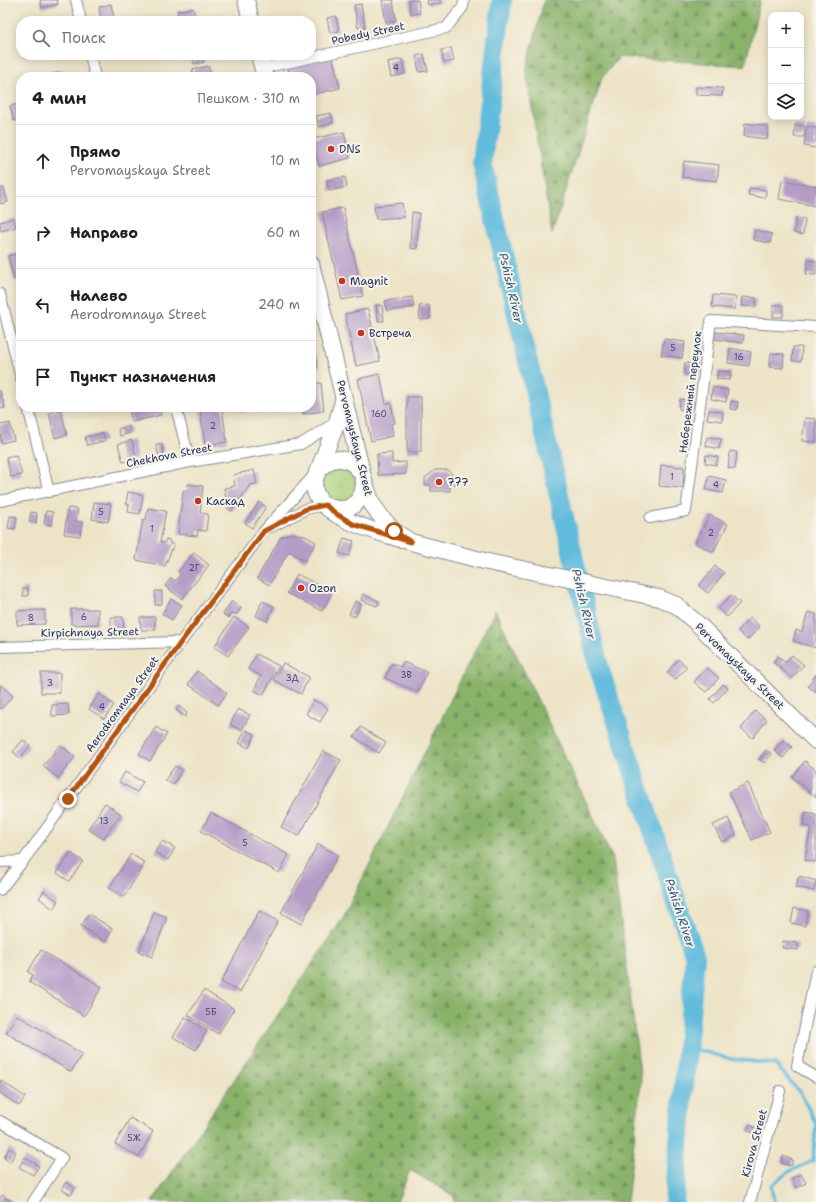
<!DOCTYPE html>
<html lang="ru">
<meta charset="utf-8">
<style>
body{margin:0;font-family:"Shantell Sans",sans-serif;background:#f2f2f2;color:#202124}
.controls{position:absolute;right:12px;top:12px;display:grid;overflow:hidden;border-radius:8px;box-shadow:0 2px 10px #0003}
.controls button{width:36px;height:36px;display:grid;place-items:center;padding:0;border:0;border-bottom:1px solid #e0e0e0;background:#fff;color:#202124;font:20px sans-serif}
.stop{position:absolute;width:12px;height:12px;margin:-9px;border:3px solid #b45309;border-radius:50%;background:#fff}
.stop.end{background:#b45309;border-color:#fff;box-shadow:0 1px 4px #0008}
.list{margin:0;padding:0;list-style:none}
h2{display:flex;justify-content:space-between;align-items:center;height:52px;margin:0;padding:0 16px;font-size:17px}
h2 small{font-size:13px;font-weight:400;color:#757577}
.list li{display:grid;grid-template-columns:26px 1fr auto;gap:12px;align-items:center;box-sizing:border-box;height:72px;padding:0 16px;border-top:1px solid #e0e0e0}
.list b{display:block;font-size:15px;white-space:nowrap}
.list p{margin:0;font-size:13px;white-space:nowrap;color:#757577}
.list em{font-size:13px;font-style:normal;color:#757577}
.icon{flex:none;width:22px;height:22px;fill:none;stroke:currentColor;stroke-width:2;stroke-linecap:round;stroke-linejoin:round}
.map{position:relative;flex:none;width:816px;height:1202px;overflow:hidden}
.search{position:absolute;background:#fff;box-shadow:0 2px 10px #0003;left:16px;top:16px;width:300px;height:44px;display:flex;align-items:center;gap:10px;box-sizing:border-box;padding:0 14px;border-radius:16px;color:#757577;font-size:15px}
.panel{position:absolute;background:#fff;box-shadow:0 2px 10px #0003;left:16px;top:72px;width:300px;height:340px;border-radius:16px}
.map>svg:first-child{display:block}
</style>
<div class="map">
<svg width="816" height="1202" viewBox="0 0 816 1202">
<defs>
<pattern id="grass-tufts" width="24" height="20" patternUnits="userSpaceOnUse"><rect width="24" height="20" fill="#add17a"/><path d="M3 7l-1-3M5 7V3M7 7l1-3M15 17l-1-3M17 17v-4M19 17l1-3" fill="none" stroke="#94b46c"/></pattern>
<pattern id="forest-firs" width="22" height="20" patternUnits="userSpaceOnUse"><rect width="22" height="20" fill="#8ab36a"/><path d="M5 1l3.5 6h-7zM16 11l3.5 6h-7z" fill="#70925a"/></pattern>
</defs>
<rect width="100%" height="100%" fill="#f7f3e8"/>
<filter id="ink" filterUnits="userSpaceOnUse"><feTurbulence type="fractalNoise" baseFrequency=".025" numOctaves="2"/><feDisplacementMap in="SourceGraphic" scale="8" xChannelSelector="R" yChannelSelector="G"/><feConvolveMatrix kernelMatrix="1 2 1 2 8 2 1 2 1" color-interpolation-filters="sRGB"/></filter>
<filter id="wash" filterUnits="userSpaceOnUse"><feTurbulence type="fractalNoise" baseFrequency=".012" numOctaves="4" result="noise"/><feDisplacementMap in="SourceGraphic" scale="16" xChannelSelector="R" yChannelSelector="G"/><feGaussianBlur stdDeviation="0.9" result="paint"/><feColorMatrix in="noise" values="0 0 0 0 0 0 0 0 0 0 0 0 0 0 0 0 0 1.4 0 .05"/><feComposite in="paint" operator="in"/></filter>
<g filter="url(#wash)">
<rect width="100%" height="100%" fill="#ede4c7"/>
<circle fill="url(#grass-tufts)" stroke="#64806c" cx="339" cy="486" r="17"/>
<g fill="url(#forest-firs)" stroke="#527164">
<polygon points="544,0 760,0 745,66 619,57 602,78 552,234 526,71"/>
<polygon points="495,610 613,859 641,1081 627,1202 454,1202 454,1196 410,1170 397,1202 152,1202 343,918"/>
</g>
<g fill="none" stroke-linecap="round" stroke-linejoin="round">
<polyline stroke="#60bbdd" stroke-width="3.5" points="687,1047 731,1059 775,1064 801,1094 816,1124 813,1161 788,1172 771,1186 774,1202"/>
<polyline stroke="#60bbdd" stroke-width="20" points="502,0 482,163 599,668 695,957 674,1202"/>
</g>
<g id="blocks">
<g fill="#b59cc7">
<polygon points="40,0 57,0 58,4 42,8"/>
<polygon points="382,0 393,0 396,20 386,22"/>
<polygon points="409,0 418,0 420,13 411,14"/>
<polygon points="427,0 440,0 441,3 428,5"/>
<polygon points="111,4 114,19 101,21 99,7"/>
<polygon points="361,4 365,27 358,28 354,5"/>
<polygon points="193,8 195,15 179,18 177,11"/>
<polygon points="336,16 339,31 330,33 327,18"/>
<polygon points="451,48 454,61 444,63 441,50"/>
<polygon points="424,54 428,71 419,72 416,56"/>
<polygon points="192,55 203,55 204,62 194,64"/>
<polygon points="332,56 340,88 311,95 311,77 290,77 288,67"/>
<polygon points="402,59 405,74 391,77 388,62"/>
<polygon points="208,66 211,74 201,77 194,77 192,70"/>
<polygon points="61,72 62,77 42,77 42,76"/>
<polygon points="696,87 723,88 722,96 696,95"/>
<polygon points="18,104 21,120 14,121 10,106"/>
<polygon points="331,113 333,123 319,127 316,116"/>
<polygon points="745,123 768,126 767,139 744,136"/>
<polygon points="795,125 805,126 804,137 794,137"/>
<polygon points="807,126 816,128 816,148 804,146"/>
<polygon points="344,132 350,158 319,166 312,139"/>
<polygon points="684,161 719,165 717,181 682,177"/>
<polygon points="345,177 347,187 329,191 327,180"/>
<polygon points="782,180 816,186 816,206 779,199"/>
<polygon points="0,188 4,188 8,202 0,204"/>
<polygon points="750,188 766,190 765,198 748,195"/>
<polygon points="402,203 404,217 376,219 374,206"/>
<polygon points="343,208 363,296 342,300 322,212"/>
<polygon points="412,212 419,213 417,249 410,248"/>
<polygon points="14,218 16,227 1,231 0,222"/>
<polygon points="796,218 805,219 803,235 794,233"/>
<polygon points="755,230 772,234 770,243 753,240"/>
<polygon points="19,253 21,261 21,279 14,280 8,256"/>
<polygon points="808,260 816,261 816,275 806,274"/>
<polygon points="713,295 736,297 735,309 712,307"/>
<polygon points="412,297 414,307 387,311 385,301"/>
<polygon points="742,297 756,298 756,307 741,306"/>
<polygon points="376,305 382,305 384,321 378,321"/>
<polygon points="429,305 430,319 420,320 419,306"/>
<rect x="773" y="305" width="10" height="12"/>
<polygon points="368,309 380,361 356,366 345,314"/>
<polygon points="714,332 744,335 743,343 713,339"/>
<polygon points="664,339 685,342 682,358 661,355"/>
<polygon points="793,347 802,347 801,361 792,361"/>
<polygon points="730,348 751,352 749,366 728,363"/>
<polygon points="315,353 318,368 311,370 311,354"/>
<polygon points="771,353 784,354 783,368 769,367"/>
<polygon points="685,363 697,364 695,376 684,374"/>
<polygon points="718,371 731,372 730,380 717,379"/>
<polygon points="380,374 386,404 391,403 395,423 391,424 393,436 371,441 358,379"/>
<polygon points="321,383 324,411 303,414 302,407 311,407 311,384"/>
<polygon points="713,387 728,390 726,402 711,399"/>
<polygon points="0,390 5,408 0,409"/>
<rect x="407" y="397" width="14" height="55"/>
<polygon points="680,399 694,401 692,411 679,409"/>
<polygon points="731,401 738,402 737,410 730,409"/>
<polygon points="128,407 159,407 161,415 132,422"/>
<polygon points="222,407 227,442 205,445 200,409"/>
<polygon points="239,407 252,407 253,410 240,412"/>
<polygon points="272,407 288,407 288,408 273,412"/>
<polygon points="61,410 67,435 55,438 49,413"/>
<polygon points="709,410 723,412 722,421 707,419"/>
<polygon points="805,418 816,419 816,442 802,441"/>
<polygon points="10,423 14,440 1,443 0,425"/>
<polygon points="129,426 130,433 120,436 118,429"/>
<polygon points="103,433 105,441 87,445 85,437"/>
<polygon points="707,437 721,439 719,449 706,446"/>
<polygon points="132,440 136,459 123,462 118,444"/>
<polygon points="162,444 164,454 159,456 156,445"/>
<polygon points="730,451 737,452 735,469 728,468"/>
<polygon points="392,453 392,463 406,462 406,474 378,475 377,454"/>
<polygon points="16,455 22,475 11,477 6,457"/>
<polygon points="706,455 718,457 716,465 705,463"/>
<polygon points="661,465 684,467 683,488 659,486"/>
<polygon points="254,470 257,484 250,485 232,511 228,509 224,488 235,486 233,475"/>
<polygon points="435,470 448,470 455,478 455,485 450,485 450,491 431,491 431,485 425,485 425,478"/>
<polygon points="709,476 726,480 723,493 706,490"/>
<polygon points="188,484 203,486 200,513 208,514 206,531 198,530 197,536 178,534 183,491 187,491"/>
<polygon points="128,492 143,495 140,514 128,512 129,504 126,504"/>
<polygon points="94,502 111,504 108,522 92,519"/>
<polygon points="259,502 266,507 252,528 245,523"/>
<polygon points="68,508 78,509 76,521 82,522 80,536 64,534"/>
<polygon points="148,508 166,511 160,542 164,543 166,539 169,540 170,544 174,544 165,566 136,560 143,519 146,520"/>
<polygon points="46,511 53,512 51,525 44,524"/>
<polygon points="31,512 37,513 36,523 29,522"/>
<polygon points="710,515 728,524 713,552 695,543"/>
<polygon points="10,516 17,517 15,529 8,528"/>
<polygon points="293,533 305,536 316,542 305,561 289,551 269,585 257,578 281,537"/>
<polygon points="344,538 354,541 349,556 339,553"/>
<polygon points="194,553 209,565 182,599 165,586 171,578 175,581 181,574 178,572"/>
<polygon points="715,566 724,573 708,593 699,586"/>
<polygon points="297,574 332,592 322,611 287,593"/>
<rect x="23" y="588" width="5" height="8"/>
<polygon points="155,591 162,591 162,604 155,605"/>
<polygon points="363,594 379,601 377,606 361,600"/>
<polygon points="731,595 740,603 727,617 718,609"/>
<polygon points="171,599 182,605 172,620 162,614"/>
<polygon points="232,601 241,608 236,615 232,612 228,618 223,614"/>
<polygon points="262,601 274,606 267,621 256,616"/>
<polygon points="355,601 361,604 355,617 349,614"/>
<polygon points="71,609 98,609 98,624 71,625"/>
<polygon points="45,610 45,624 17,625 17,611"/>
<polygon points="808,612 816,614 816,648 793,641 796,630 802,632"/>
<polygon points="111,617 123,617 124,630 111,630"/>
<polygon points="140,617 155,617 155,630 141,630"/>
<polygon points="234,617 249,627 228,656 214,647"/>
<polygon points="750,618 760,627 747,640 738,631"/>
<polygon points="256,654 279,666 263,695 254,690 261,676 248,669"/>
<polygon points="792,655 804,665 792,678 773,662 778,656 785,663"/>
<polygon points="678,659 687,667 675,680 667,673"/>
<polygon points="403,662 427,672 418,692 385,678 392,663 401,667"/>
<polygon points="283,663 309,677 301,694 274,680"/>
<polygon points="707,668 719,678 706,692 694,682"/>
<polygon points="197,671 227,693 218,705 188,684"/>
<rect x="41" y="673" width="19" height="20"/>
<polygon points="816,674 816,692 808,686"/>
<polygon points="723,684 728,688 714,703 710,699"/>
<polygon points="1,685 13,696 1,709 0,708 0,686"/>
<polygon points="99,694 114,705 104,719 89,709"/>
<polygon points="314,700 328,708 320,722 306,714"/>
<polygon points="68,704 69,715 52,716 52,705"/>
<polygon points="179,706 187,713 185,717 176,710"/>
<polygon points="238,709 250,715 242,730 230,725"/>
<polygon points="755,711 767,720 753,738 741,729"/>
<polygon points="156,727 167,734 150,761 139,754"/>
<polygon points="361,727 386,743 379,753 354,737"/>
<polygon points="245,730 255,734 249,748 239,743"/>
<polygon points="23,740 30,746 20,758 13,752"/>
<polygon points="783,740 792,747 783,758 774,750"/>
<polygon points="60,745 75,757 58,778 43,766"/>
<polygon points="766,750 772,754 764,763 759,759"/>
<polygon points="323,751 341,760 299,836 281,827"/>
<polygon points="805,761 816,770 816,797 792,777"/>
<polygon points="175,766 182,770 173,785 165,780"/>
<polygon points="125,772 143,782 137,792 119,782"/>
<polygon points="748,783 770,832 752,840 729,792"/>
<polygon points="105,803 121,814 103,839 88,829"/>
<polygon points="806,812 816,814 816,862 805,860 811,827 803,826"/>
<polygon points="211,813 289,855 279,873 201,831"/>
<polygon points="728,818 736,835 722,842 713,825"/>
<polygon points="162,841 175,848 168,860 155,852"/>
<polygon points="318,844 338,855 301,924 281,913"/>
<polygon points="71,853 83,861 69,881 57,873"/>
<polygon points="131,854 145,863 124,897 109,888"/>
<polygon points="799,876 816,881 814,891 796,887"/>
<polygon points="44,891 58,901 53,909 39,898"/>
<polygon points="794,908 808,911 805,926 791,923"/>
<polygon points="259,911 278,921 240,992 221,982"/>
<polygon points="154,912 167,917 152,957 139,952"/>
<polygon points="89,914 113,929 105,942 81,926"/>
<polygon points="783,941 798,943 798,950 782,948"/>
<polygon points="41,950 102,987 84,1016 29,982 33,975 28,972"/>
<polygon points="204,990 234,1009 218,1034 188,1015"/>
<polygon points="17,1015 82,1054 71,1072 6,1033"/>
<polygon points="185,1017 207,1030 196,1050 173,1037"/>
<polygon points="0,1080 25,1097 19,1106 0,1093"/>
<polygon points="130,1118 153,1131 139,1157 115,1144"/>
<polygon points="750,1125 758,1129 756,1134 747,1130"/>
<polygon points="9,1148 16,1152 10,1162 4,1158"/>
<polygon points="783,1156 793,1160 791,1166 781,1163"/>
<polygon points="25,1157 39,1166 33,1175 19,1167"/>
<polygon points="801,1174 806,1183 796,1188 792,1178"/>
<polygon points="66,1182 75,1188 71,1195 61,1189"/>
<polygon points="2,1195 13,1202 0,1202 0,1198"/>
</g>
</g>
</g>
<g filter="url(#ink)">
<use href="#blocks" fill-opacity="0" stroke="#848a92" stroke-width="1"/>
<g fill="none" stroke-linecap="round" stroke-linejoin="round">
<g stroke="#848a92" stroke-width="12">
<g id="street">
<polyline points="76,0 81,21"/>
<polyline points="90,55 95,77"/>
<polyline points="263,68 446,28 463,7 464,0"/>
<polyline points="0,294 21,378"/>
<polyline points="28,407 49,492"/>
<polyline points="176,407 190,462"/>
<polyline points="0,501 190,462 301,444 336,422"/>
<polyline points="650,518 686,511 711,321 816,327"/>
<polyline points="271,527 306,509 325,505"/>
<polyline points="0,647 181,642"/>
<polyline points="0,862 23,861"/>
<polyline points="0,890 23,861 181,642 264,531 315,474"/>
<polyline points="816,971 797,1066 816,1077"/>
<polyline points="0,1121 62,1158 33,1202"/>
<polyline points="750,1202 780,1091"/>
</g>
</g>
<g stroke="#848a92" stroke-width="18">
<g id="primary">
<polyline points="246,0 251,21"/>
<polyline points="259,55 265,77"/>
<polyline points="311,264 364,481 372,504 382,518 394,531 411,542 488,562 659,598 676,605 700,626 816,741"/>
<path d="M344,398l-7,24 -22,57c-1,5 -1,11 1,15 11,25 60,37 84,45"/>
<path d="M317,472c14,-18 33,-17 45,2"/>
<path d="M327,506c21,9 37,-3 37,-25"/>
</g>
</g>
<use href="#street" stroke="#fff" stroke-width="10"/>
<use href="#primary" stroke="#fff" stroke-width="16"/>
</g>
</g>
<g fill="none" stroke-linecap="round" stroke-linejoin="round" filter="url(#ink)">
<polyline stroke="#b45309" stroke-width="5" points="68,799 181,642 264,531 306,509 325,505 338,515 353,524 411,542 394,531"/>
</g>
<g fill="#c8321e" stroke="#f7f3e8" stroke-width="1.5">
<circle cx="331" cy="149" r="4"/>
<circle cx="342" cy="281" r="4"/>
<circle cx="361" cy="333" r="4"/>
<circle cx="439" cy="482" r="4"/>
<circle cx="198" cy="501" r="4"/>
<circle cx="301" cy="588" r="4"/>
</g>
<g text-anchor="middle" stroke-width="4" stroke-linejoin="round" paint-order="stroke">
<g font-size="9" fill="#424a78">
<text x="396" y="71">4</text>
<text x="673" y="351">5</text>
<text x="739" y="360">16</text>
<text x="379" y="417">160</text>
<text x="213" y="429">2</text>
<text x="672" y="480">1</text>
<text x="716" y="488">4</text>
<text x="101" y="515">5</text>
<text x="152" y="532">1</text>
<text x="711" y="536">2</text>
<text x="194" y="571">2Г</text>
<text x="84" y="620">6</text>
<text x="31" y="621">8</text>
<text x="406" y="678">3В</text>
<text x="292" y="681">3Д</text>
<text x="50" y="686">3</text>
<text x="102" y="710">4</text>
<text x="104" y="824">13</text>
<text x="245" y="846">5</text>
<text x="211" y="1015">5Б</text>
<text x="134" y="1141">5Ж</text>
</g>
<g font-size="11" fill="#1b2f5e" stroke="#f7f3e8">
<text transform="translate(368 33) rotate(-12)" y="4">Pobedy Street</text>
<text transform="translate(690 392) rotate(-83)" y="4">Набережный переулок</text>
<text transform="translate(355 438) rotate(76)" y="4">Pervomayskaya Street</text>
<text transform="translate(169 455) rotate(-11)" y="4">Chekhova Street</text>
<text transform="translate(90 632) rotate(-1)" y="4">Kirpichnaya Street</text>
<text transform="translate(740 666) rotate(44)" y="4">Pervomayskaya Street</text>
<text transform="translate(122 704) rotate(-54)" y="4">Aerodromnaya Street</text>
<text transform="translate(754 1143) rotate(-75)" y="4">Kirova Street</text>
</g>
<g font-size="11" fill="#1b2f5e" stroke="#f7f3e8" text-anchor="start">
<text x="339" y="153">DNS</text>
<text x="350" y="285">Magnit</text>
<text x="369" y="337">Встреча</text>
<text x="447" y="486">777</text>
<text x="206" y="505">Каскад</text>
<text x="309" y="592">Ozon</text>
</g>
<g font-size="12" font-style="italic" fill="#305984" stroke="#f7f3e8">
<text transform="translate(511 288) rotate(77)" y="4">Pshish River</text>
<text transform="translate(584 604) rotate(77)" y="4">Pshish River</text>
<text transform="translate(680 913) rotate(72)" y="4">Pshish River</text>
</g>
</g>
</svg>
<div class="controls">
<button>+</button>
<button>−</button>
<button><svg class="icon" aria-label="layers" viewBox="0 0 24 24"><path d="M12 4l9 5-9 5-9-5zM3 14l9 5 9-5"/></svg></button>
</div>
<div class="stop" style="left:394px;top:531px"></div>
<div class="stop end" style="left:68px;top:799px"></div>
<div class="search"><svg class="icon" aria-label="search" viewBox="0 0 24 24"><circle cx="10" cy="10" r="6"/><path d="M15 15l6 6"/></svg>Поиск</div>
<section class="panel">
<h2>4 мин<small>Пешком · 310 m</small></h2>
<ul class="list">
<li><svg class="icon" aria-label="ahead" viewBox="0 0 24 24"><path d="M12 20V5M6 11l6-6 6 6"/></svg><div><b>Прямо</b><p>Pervomayskaya Street</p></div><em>10 m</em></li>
<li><svg class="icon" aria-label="right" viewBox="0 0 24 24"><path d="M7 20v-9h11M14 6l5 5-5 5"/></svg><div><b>Направо</b></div><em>60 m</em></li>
<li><svg class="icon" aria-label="left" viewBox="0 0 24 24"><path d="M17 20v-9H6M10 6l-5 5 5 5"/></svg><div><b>Налево</b><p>Aerodromnaya Street</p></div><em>240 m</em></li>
<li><svg class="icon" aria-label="arrive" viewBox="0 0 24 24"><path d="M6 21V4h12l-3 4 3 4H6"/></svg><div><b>Пункт назначения</b></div></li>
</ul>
</section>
</div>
